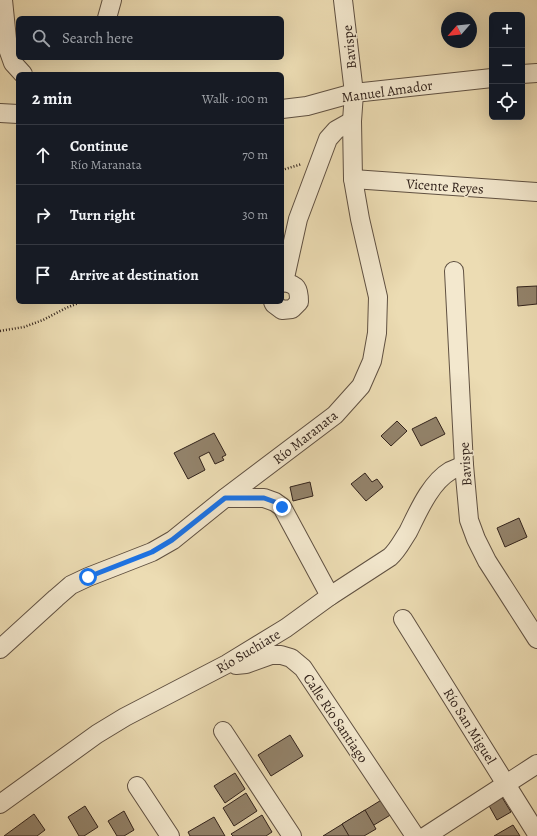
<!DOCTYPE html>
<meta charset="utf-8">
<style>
body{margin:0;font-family:Alegreya,serif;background:#20242c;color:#f1f3f6}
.controls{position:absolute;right:12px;top:12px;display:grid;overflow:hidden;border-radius:6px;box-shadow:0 4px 16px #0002}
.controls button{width:36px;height:36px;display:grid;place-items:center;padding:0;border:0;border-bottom:1px solid #363941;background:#171b24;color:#f1f3f6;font:20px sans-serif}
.compass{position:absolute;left:441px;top:12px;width:36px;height:36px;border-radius:50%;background:#171b24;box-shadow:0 4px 16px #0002;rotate:242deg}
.stop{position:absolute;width:12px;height:12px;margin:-9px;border:3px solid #1a73e8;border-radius:50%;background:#fff}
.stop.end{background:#1a73e8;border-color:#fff;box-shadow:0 1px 4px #0008}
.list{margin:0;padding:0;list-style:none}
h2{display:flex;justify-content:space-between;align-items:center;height:52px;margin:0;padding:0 16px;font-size:17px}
h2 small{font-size:13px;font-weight:400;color:#9ea1a6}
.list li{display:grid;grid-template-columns:26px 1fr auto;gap:12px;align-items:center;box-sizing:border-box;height:60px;padding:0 16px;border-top:1px solid #363941}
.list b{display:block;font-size:15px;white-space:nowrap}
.list p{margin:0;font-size:13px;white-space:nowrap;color:#9ea1a6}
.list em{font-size:13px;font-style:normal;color:#9ea1a6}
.icon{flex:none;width:22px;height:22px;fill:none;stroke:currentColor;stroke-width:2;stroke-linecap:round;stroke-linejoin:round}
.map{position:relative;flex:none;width:537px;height:836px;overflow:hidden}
.search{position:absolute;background:#171b24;box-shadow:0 4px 16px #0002;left:16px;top:16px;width:268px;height:44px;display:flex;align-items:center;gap:10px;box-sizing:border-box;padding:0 14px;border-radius:6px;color:#9ea1a6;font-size:15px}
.panel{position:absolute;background:#171b24;box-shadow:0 4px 16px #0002;left:16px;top:72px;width:268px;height:232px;border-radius:6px}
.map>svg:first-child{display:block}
</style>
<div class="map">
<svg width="537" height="836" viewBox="0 0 537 836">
<rect width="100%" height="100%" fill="#ecdcb3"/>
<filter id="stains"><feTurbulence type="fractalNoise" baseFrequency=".005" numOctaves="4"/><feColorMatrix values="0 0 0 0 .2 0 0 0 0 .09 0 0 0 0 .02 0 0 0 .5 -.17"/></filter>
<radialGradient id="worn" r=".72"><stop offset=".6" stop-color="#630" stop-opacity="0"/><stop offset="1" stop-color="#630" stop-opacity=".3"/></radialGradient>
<g fill="#93836b" stroke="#32231c">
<polygon points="537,286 537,304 518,306 517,287"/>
<polygon points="436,417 445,434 421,446 412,429"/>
<polygon points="397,421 407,431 391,446 381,436"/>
<polygon points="214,433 226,455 222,457 224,460 215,464 209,452 199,457 205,470 188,479 174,453"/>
<polygon points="365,473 372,482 377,479 383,487 366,501 351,484"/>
<polygon points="310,482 313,496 293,501 290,487"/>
<polygon points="519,518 527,537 505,547 497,528"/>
<polygon points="290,735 303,756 271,776 258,755"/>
<polygon points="235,773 245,789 225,803 214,786"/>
<polygon points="246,793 257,811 234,826 223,808"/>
<polygon points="500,794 511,812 497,820 487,802"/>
<polygon points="383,799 392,814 356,836 323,836"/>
<polygon points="85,806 98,827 84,836 79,836 68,817"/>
<polygon points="365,810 376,829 364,836 349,836 342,824"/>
<polygon points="124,811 134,830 124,836 117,836 108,821"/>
<polygon points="34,814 45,830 37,836 4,836"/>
<polygon points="262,815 272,832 266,836 233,836 231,834"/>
<polygon points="214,817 225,836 190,836 188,832"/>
<polygon points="513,825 520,836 494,836"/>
</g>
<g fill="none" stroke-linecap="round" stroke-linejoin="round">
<g stroke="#605142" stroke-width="20">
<g id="minor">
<polyline points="3,0 8,49 13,63 23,74"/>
<polyline points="107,18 112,0"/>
<polyline points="522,74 537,73"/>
<polyline points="282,109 307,106 354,93 492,78"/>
<polyline points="0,113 18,114"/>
<polyline points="353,179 537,192"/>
<polyline points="454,271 464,465 469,520 476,539 487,561 537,639"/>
<polyline points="284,282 298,219 328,139 336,130 352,121"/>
<path d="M273,302l1,2 8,6 10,-1 7,-7c0,-14 -2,-17 -15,-20l-2,1"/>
<polyline points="225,498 264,498 275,502 282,507 330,596"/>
<polyline points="403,619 537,834"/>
<polyline points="0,649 56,598 71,585 88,577 152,552 173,540 225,498 335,415 361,386 372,361 377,333 378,297 360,219 353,179 352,121 354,93 343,0"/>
<polyline points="236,665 246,664 271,655 281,655 291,658 303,668 415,836"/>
<polyline points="223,731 292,836"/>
<polyline points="137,786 170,836"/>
<path d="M0,804l97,-70 28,-17 102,-53 59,-36 44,-32 60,-39c8,-7 12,-16 18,-25 10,-20 22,-49 42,-61 4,-2 10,-4 14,-6"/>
<polyline points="426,836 537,764"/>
</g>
</g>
<g stroke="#32231c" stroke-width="2.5" stroke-dasharray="1 2" stroke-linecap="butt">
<polyline points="282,170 302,164"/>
<polyline points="0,331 24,327 43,320 66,308 81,302"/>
</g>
<use href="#minor" stroke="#f3e8ce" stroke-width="18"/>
</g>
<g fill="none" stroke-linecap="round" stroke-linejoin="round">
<polyline stroke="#1a73e8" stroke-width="5" points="88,577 152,552 172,540 225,498 264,498 275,502 282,507"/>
</g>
<g text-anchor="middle" stroke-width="3" stroke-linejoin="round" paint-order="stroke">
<g font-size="14" fill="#32231c" stroke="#f3e8ce">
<text transform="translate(349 47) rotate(-96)" y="5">Bavispe</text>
<text transform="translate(387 91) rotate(-8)" y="5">Manuel Amador</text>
<text transform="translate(445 186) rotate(4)" y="5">Vicente Reyes</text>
<text transform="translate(305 437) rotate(-38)" y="5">Río Maranata</text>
<text transform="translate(465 464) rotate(-94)" y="5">Bavispe</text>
<text transform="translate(248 651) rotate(-31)" y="5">Río Suchiate</text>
<text transform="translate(336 718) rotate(56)" y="5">Calle Río Santiago</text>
<text transform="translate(470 726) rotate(58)" y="5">Río San Miguel</text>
</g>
</g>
<rect width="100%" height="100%" filter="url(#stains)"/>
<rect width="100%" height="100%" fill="url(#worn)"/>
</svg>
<div class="controls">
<button>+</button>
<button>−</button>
<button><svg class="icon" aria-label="locate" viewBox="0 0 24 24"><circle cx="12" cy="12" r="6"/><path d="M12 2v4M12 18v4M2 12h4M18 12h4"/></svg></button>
</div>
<svg class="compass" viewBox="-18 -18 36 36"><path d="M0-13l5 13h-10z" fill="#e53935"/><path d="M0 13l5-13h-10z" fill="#9ea1a6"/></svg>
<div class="stop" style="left:88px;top:577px"></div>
<div class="stop end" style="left:282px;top:507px"></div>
<div class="search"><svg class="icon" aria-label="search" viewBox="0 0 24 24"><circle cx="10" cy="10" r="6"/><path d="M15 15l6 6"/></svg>Search here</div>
<section class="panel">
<h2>2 min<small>Walk · 100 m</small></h2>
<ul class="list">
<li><svg class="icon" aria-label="ahead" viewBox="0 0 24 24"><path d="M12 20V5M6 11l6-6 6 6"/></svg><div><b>Continue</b><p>Río Maranata</p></div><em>70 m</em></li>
<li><svg class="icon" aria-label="right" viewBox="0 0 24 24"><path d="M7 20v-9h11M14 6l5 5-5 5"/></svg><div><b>Turn right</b></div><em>30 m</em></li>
<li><svg class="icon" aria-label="arrive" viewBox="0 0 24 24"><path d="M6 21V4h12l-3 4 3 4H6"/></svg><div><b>Arrive at destination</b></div></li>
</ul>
</section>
</div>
